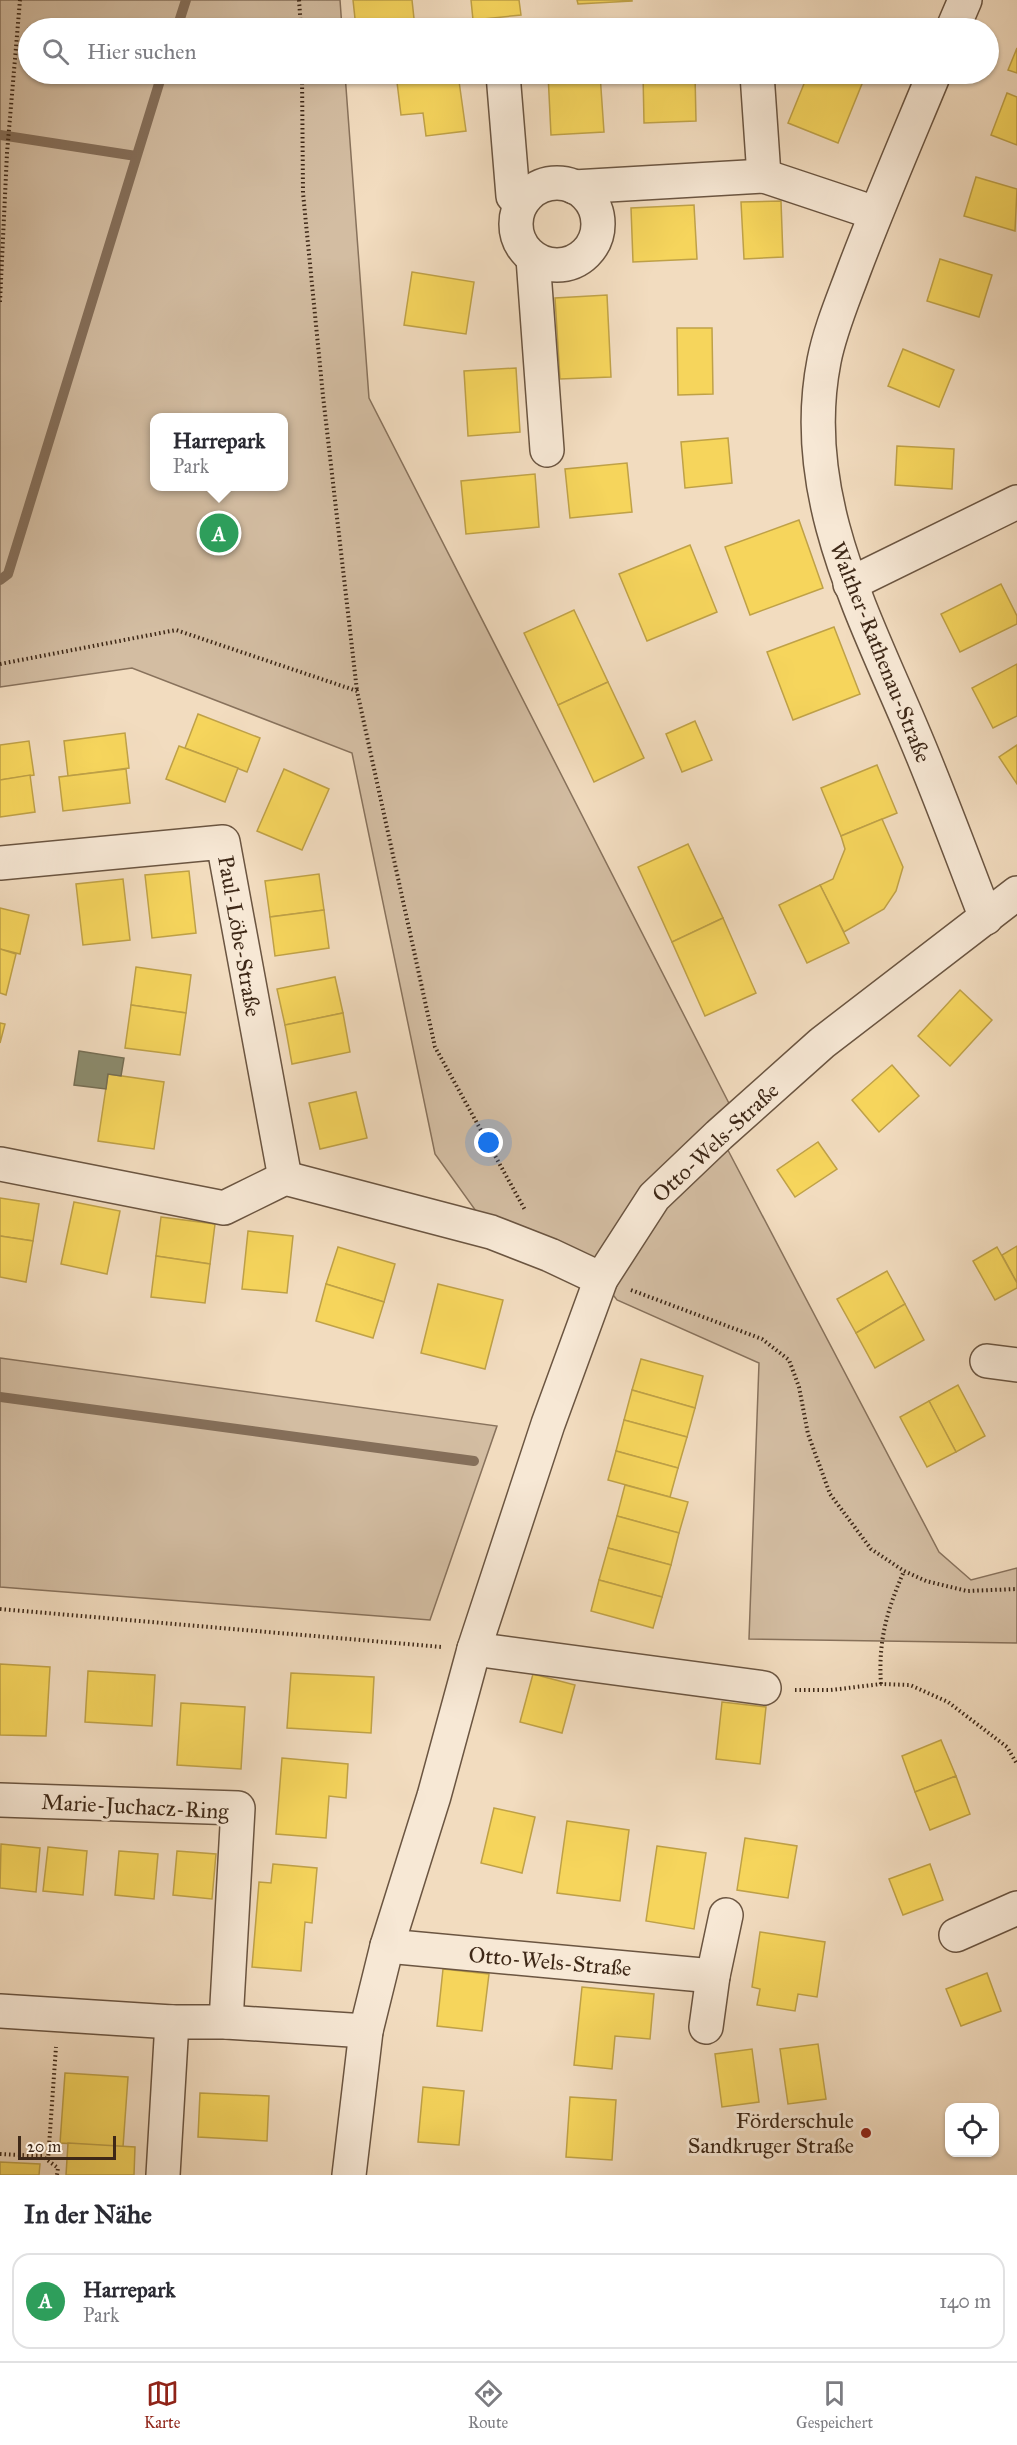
<!DOCTYPE html>
<html lang="de">
<meta charset="utf-8">
<style>
body{margin:0;font-family:"IM FELL Great Primer",serif;background:#f2f2f3;color:#2b2b33}
.controls{position:absolute;right:18px;bottom:18px;display:grid;overflow:hidden;border-radius:12px;box-shadow:0 2px 4px #0004}
.controls button{width:54px;height:54px;display:grid;place-items:center;padding:0;border:0;border-bottom:2px solid #e1e1e2;background:#fff;color:#2b2b33;font:30px sans-serif}
.scale{position:absolute;left:18px;bottom:15px;width:98px;box-sizing:border-box;padding-left:6px;border:3px solid #3e2817;border-top:0;font-size:16px;line-height:21px;white-space:nowrap;color:#3e2817;-webkit-text-stroke:4px #f7e8d5;paint-order:stroke}
.you{position:absolute;left:489px;top:1143px;width:21px;height:21px;margin:-15px;border:4px solid #fff;border-radius:50%;background:#1a73e8;box-shadow:0 0 0 9px #1a73e833}
.badge{display:grid;place-items:center;width:39px;height:39px;border-radius:50%;background:#8f2418;color:#fff;font-size:20px;font-weight:700}
.pin{position:absolute;translate:-50% -50%;border:3px solid #fff;box-shadow:0 2px 6px #0006}
.popup{position:absolute;left:150px;top:413px;width:138px;height:78px;box-sizing:border-box;display:grid;place-content:center;border-radius:12px;background:#fff;filter:drop-shadow(0 2px 4px #0005);font-size:20px;white-space:nowrap;color:#7c7c81}
.popup b{font-size:22px;color:#2b2b33}
.popup::after{content:'';position:absolute;left:50%;top:100%;margin-left:-12px;border:12px solid transparent;border-top-color:#fff}
.list{margin:0;padding:0;list-style:none}
h2{display:flex;justify-content:space-between;align-items:center;height:78px;margin:0;padding:0 24px;font-size:26px}
h2 small{font-size:20px;font-weight:400;color:#7c7c81}
.list li{display:grid;grid-template-columns:39px 1fr auto;gap:18px;align-items:center;box-sizing:border-box;height:96px;margin:0 12px 12px;padding:0 12px;border:2px solid #e1e1e2;border-radius:18px}
.list b{display:block;font-size:22px;white-space:nowrap}
.list p{margin:0;font-size:20px;white-space:nowrap;color:#7c7c81}
.list em{font-size:20px;font-style:normal;color:#7c7c81}
.icon{flex:none;width:33px;height:33px;fill:none;stroke:currentColor;stroke-width:2;stroke-linecap:round;stroke-linejoin:round}
.map{position:relative;flex:none;width:1017px;height:2175px;overflow:hidden}
.search{position:absolute;background:#fff;box-shadow:0 2px 4px #0004;left:18px;right:18px;top:18px;height:66px;display:flex;align-items:center;gap:15px;box-sizing:border-box;padding:0 21px;border-radius:33px;color:#7c7c81;font-size:22px}
.sheet{height:186px;background:#fff}
nav{display:flex;justify-content:space-around;align-items:center;box-sizing:border-box;height:84px;border-top:2px solid #e1e1e2;background:#fff;font-size:16px;color:#7c7c81}
nav a{display:grid;justify-items:center;gap:3px}
nav .on{color:#8f2418}
.map>svg:first-child{display:block}
</style>
<div class="map">
<svg width="1017" height="2175" viewBox="0 0 1017 2175">
<rect width="100%" height="100%" fill="#f2dcbf"/>
<filter id="stains"><feTurbulence type="fractalNoise" baseFrequency=".00333" numOctaves="4"/><feColorMatrix values="0 0 0 0 .2 0 0 0 0 .09 0 0 0 0 .02 0 0 0 .5 -.17"/></filter>
<radialGradient id="worn" r=".72"><stop offset=".6" stop-color="#630" stop-opacity="0"/><stop offset="1" stop-color="#630" stop-opacity=".3"/></radialGradient>
<g fill="#d3bda2" stroke="#88725c" stroke-width="1.5" fill-rule="evenodd">
<path d="M0,0h340l2,28h-314v46h317l24,324 368,721 -17,16 219,417 32,28 46,-12v75l-268,-4 10,-276 -142,-63 -16,-21 -110,-47 -56,-78 -83,-401 -220,-85 -132,19zM154,418h130v68h-130z"/>
<polygon points="0,1358 497,1426 430,1620 0,1587"/>
</g>
<g fill="#f6d55c" stroke="#bfa147" stroke-width="1.5">
<polygon points="353,0 412,0 415,28 356,28"/>
<polygon points="471,0 519,0 521,15 473,20"/>
<polygon points="577,0 632,0 632,1 578,4"/>
<polygon points="1017,48 1017,73 1008,70"/>
<polygon points="396,74 458,74 466,131 426,136 423,113 401,115"/>
<polygon points="548,74 600,74 604,132 551,135"/>
<polygon points="643,74 695,74 696,121 644,123"/>
<polygon points="808,74 866,74 838,143 788,123"/>
<polygon points="1007,93 1017,97 1017,145 991,135"/>
<polygon points="976,177 1017,189 1015,231 964,216"/>
<polygon points="781,201 783,257 744,259 741,202"/>
<polygon points="694,205 697,259 633,262 631,208"/>
<polygon points="940,259 992,275 979,317 927,301"/>
<polygon points="412,272 474,282 466,334 404,325"/>
<polygon points="607,295 611,377 560,379 555,298"/>
<polygon points="677,328 712,328 713,394 678,395"/>
<polygon points="903,349 954,370 939,407 888,386"/>
<polygon points="516,368 520,432 468,436 464,371"/>
<polygon points="728,438 732,483 685,488 681,442"/>
<polygon points="897,446 954,449 952,489 895,485"/>
<polygon points="627,463 632,512 570,518 565,469"/>
<polygon points="535,474 539,527 466,534 461,481"/>
<polygon points="799,520 823,588 750,615 725,547"/>
<polygon points="690,545 717,612 647,641 619,574"/>
<polygon points="1001,584 1017,616 1017,624 960,652 941,614"/>
<polygon points="574,610 608,682 558,705 524,633"/>
<polygon points="834,627 860,694 793,720 767,652"/>
<polygon points="1017,664 1017,716 993,728 972,688"/>
<polygon points="608,682 644,758 594,782 558,705"/>
<polygon points="198,714 260,738 247,772 185,748"/>
<polygon points="695,721 712,760 682,772 666,734"/>
<polygon points="125,733 129,768 68,776 64,741"/>
<polygon points="29,741 34,775 0,780 0,745"/>
<polygon points="1017,745 1017,784 999,757"/>
<polygon points="179,746 238,768 225,802 166,779"/>
<polygon points="877,765 897,813 841,836 821,788"/>
<polygon points="126,769 130,803 63,811 59,777"/>
<polygon points="284,769 329,789 302,850 257,831"/>
<polygon points="30,775 35,812 0,817 0,780"/>
<polygon points="882,819 903,867 896,891 884,909 844,932 820,885 833,879 845,849 841,836"/>
<polygon points="688,844 723,918 672,942 638,867"/>
<polygon points="189,871 196,933 152,938 145,875"/>
<polygon points="319,874 324,910 270,917 265,881"/>
<polygon points="123,879 130,940 83,945 76,884"/>
<polygon points="820,885 849,943 807,963 779,905"/>
<polygon points="0,908 29,915 20,954 0,949"/>
<polygon points="324,910 329,948 275,956 270,917"/>
<polygon points="723,918 756,993 705,1016 672,942"/>
<polygon points="0,949 16,954 6,995 0,993"/>
<polygon points="136,967 191,975 186,1013 131,1005"/>
<polygon points="335,977 343,1013 285,1025 277,989"/>
<polygon points="960,990 992,1020 950,1066 918,1036"/>
<polygon points="131,1005 186,1013 180,1055 125,1048"/>
<polygon points="343,1013 350,1052 292,1064 285,1025"/>
<polygon points="0,1023 5,1024 0,1043"/>
<polygon points="892,1065 919,1096 879,1132 852,1100"/>
<polygon points="108,1074 164,1082 154,1149 98,1141"/>
<polygon points="356,1092 367,1138 320,1149 309,1103"/>
<polygon points="818,1142 837,1169 795,1197 777,1170"/>
<polygon points="0,1198 39,1204 33,1241 0,1236"/>
<polygon points="74,1202 120,1211 107,1274 61,1264"/>
<polygon points="161,1217 215,1224 210,1264 156,1256"/>
<polygon points="248,1231 293,1236 287,1293 242,1289"/>
<polygon points="0,1236 33,1241 26,1282 0,1277"/>
<polygon points="1017,1246 1017,1283 1002,1255"/>
<polygon points="338,1247 395,1264 384,1302 326,1284"/>
<polygon points="997,1247 1017,1283 1017,1288 995,1300 973,1261"/>
<polygon points="156,1256 210,1264 205,1303 151,1297"/>
<polygon points="887,1271 905,1304 856,1333 837,1299"/>
<polygon points="326,1284 384,1302 373,1338 316,1321"/>
<polygon points="438,1284 503,1300 485,1369 421,1353"/>
<polygon points="905,1304 924,1340 875,1368 856,1333"/>
<polygon points="641,1359 703,1376 695,1408 632,1390"/>
<polygon points="958,1385 985,1436 956,1452 929,1401"/>
<polygon points="632,1390 695,1408 687,1437 624,1420"/>
<polygon points="929,1401 956,1452 927,1467 900,1417"/>
<polygon points="624,1420 687,1437 678,1468 616,1451"/>
<polygon points="616,1451 678,1468 670,1497 608,1480"/>
<polygon points="625,1485 688,1502 679,1533 617,1516"/>
<polygon points="617,1516 679,1533 671,1565 608,1548"/>
<polygon points="608,1548 671,1565 662,1597 599,1580"/>
<polygon points="599,1580 662,1597 653,1628 591,1611"/>
<polygon points="0,1664 50,1667 46,1736 0,1735"/>
<polygon points="88,1671 155,1675 152,1726 85,1722"/>
<polygon points="291,1673 374,1677 371,1733 287,1728"/>
<polygon points="533,1674 575,1685 562,1733 520,1722"/>
<polygon points="722,1702 766,1707 760,1764 716,1759"/>
<polygon points="181,1703 245,1707 241,1769 177,1765"/>
<polygon points="941,1740 956,1776 915,1792 902,1756"/>
<polygon points="282,1758 348,1764 346,1798 329,1796 326,1838 276,1834"/>
<polygon points="956,1776 970,1814 930,1830 915,1792"/>
<polygon points="494,1808 535,1817 522,1873 481,1863"/>
<polygon points="567,1821 629,1830 620,1901 557,1893"/>
<polygon points="745,1838 797,1846 788,1898 737,1890"/>
<polygon points="1,1844 40,1848 36,1892 0,1888"/>
<polygon points="657,1846 706,1853 694,1929 646,1921"/>
<polygon points="48,1847 87,1851 83,1895 43,1891"/>
<polygon points="119,1851 158,1854 154,1899 115,1895"/>
<polygon points="177,1851 216,1854 212,1899 173,1895"/>
<polygon points="273,1864 317,1868 312,1923 305,1922 301,1971 252,1967 259,1882 271,1883"/>
<polygon points="930,1864 943,1900 903,1915 889,1879"/>
<polygon points="760,1932 825,1942 817,1997 798,1994 795,2011 757,2005 760,1989 752,1987"/>
<polygon points="443,1969 489,1974 482,2031 437,2026"/>
<polygon points="987,1973 1001,2011 961,2026 946,1989"/>
<polygon points="582,1987 654,1994 650,2039 615,2036 612,2069 574,2065"/>
<polygon points="818,2044 826,2099 788,2104 780,2049"/>
<polygon points="752,2049 759,2102 722,2107 715,2054"/>
<polygon points="65,2073 128,2077 123,2147 60,2143"/>
<polygon points="423,2087 464,2091 459,2145 418,2142"/>
<polygon points="200,2093 269,2096 267,2141 198,2137"/>
<polygon points="570,2097 616,2100 612,2160 566,2157"/>
<polygon points="68,2143 135,2147 134,2175 66,2175"/>
<polygon points="0,2162 40,2164 39,2175 0,2175"/>
</g>
<polygon fill="#8c8c6e" stroke="#756e54" stroke-width="1.5" points="79,1051 124,1058 121,1076 108,1074 106,1089 74,1085"/>
<g fill="none" stroke-linecap="round" stroke-linejoin="round">
<g stroke="#856f5a" stroke-width="10">
<polyline points="177,28 186,0"/>
<polyline points="0,135 136,156"/>
<polyline points="0,580 8,574 162,74"/>
<polyline points="0,1397 474,1461"/>
</g>
<g stroke="#6b5541" stroke-width="36">
<g id="minor">
<polyline points="953,28 965,0"/>
<polyline points="503,74 513,196 522,202"/>
<polyline points="757,74 764,176"/>
<path d="M934,74c-27,65 -55,130 -80,196 -11,30 -24,60 -30,91 -26,133 39,252 89,371 26,61 49,124 73,186"/>
<circle cx="557" cy="224" r="41"/>
<polyline points="574,187 764,176 875,213"/>
<polyline points="533,258 547,450"/>
<polyline points="850,584 1017,502"/>
<polyline points="0,863 223,842 285,1178"/>
<polyline points="0,1164 224,1208 285,1178 491,1232 550,1255 601,1279"/>
<polyline points="987,1361 1017,1365"/>
<polyline points="474,1649 764,1688"/>
<polyline points="0,1800 238,1808 226,2022"/>
<polyline points="956,1935 1017,1908"/>
<polyline points="387,1946 713,1976"/>
<polyline points="0,2011 172,2022"/>
<polyline points="706,2027 713,1976 726,1915"/>
<polyline points="163,2175 172,2022 226,2022 366,2031"/>
<polyline points="349,2175 366,2031 387,1946 434,1796 474,1649 548,1424 601,1279 654,1197 719,1135 822,1043 1017,893"/>
</g>
</g>
<g stroke="#3e2817" stroke-width="4" stroke-dasharray="1.5 3" stroke-linecap="butt">
<polyline points="299,0 301,28"/>
<polyline points="302,74 303,193 323,396 357,691"/>
<polyline points="0,302 7,153 20,0"/>
<polyline points="0,664 176,630 357,691 435,1047 525,1210"/>
<polyline points="631,1290 762,1339 789,1360 799,1387 808,1434 830,1494 871,1549 904,1571 926,1581 967,1591 1017,1589"/>
<polyline points="0,1609 442,1647"/>
<path d="M881,1684c-3,-43 6,-74 23,-113"/>
<polyline points="795,1690 831,1690 881,1684 910,1685 948,1702 1007,1747 1017,1764"/>
<polyline points="0,2154 42,2156 58,2168 57,2175"/>
<polyline points="48,2160 56,2047"/>
</g>
<use href="#minor" stroke="#f7e8d5" stroke-width="33"/>
</g>
<circle fill="#8f2418" stroke="#f7e8d5" stroke-width="2" cx="866" cy="2133" r="6"/>
<g text-anchor="middle" stroke-width="6" stroke-linejoin="round" paint-order="stroke">
<g font-size="22" fill="#3e2817" stroke="#f7e8d5">
<text transform="translate(881 652) rotate(68)" y="8">Walther-Rathenau-Straße</text>
<text transform="translate(240 936) rotate(80)" y="8">Paul-Löbe-Straße</text>
<text transform="translate(715 1142) rotate(-43)" y="8">Otto-Wels-Straße</text>
<text transform="translate(135 1806) rotate(3)" y="8">Marie-Juchacz-Ring</text>
<text transform="translate(550 1961) rotate(5)" y="8">Otto-Wels-Straße</text>
</g>
<g font-size="22" fill="#3e2817" stroke="#f7e8d5" text-anchor="end">
<text x="854" y="2128">Förderschule<tspan x="854" dy="25">Sandkruger Straße</tspan></text>
</g>
</g>
<rect width="100%" height="100%" filter="url(#stains)"/>
<rect width="100%" height="100%" fill="url(#worn)"/>
</svg>
<div class="controls">
<button><svg class="icon" aria-label="locate" viewBox="0 0 24 24"><circle cx="12" cy="12" r="6"/><path d="M12 2v4M12 18v4M2 12h4M18 12h4"/></svg></button>
</div>
<div class="scale">20 m</div>
<div class="you"></div>
<div class="pin badge" style="left:219px;top:533px;background:#2e9e5b">A</div>
<div class="popup"><b>Harrepark</b>Park</div>
<div class="search"><svg class="icon" aria-label="search" viewBox="0 0 24 24"><circle cx="10" cy="10" r="6"/><path d="M15 15l6 6"/></svg>Hier suchen</div>
</div>
<section class="sheet">
<h2>In der Nähe<small></small></h2>
<ul class="list">
<li><span class="badge" style="background:#2e9e5b">A</span><div><b>Harrepark</b><p>Park</p></div><em>140 m</em></li>
</ul>
</section>
<nav>
<a class="on"><svg class="icon" aria-label="map" viewBox="0 0 24 24"><path d="M3 6l6-2 6 2 6-2v14l-6 2-6-2-6 2zM9 4v14M15 6v14"/></svg>Karte</a>
<a><svg class="icon" aria-label="directions" viewBox="0 0 24 24"><path d="M12 3l9 9-9 9-9-9zM9 14v-3h6M13 9l2 2-2 2"/></svg>Route</a>
<a><svg class="icon" aria-label="saved" viewBox="0 0 24 24"><path d="M7 4h10v16l-5-4-5 4z"/></svg>Gespeichert</a>
</nav>
